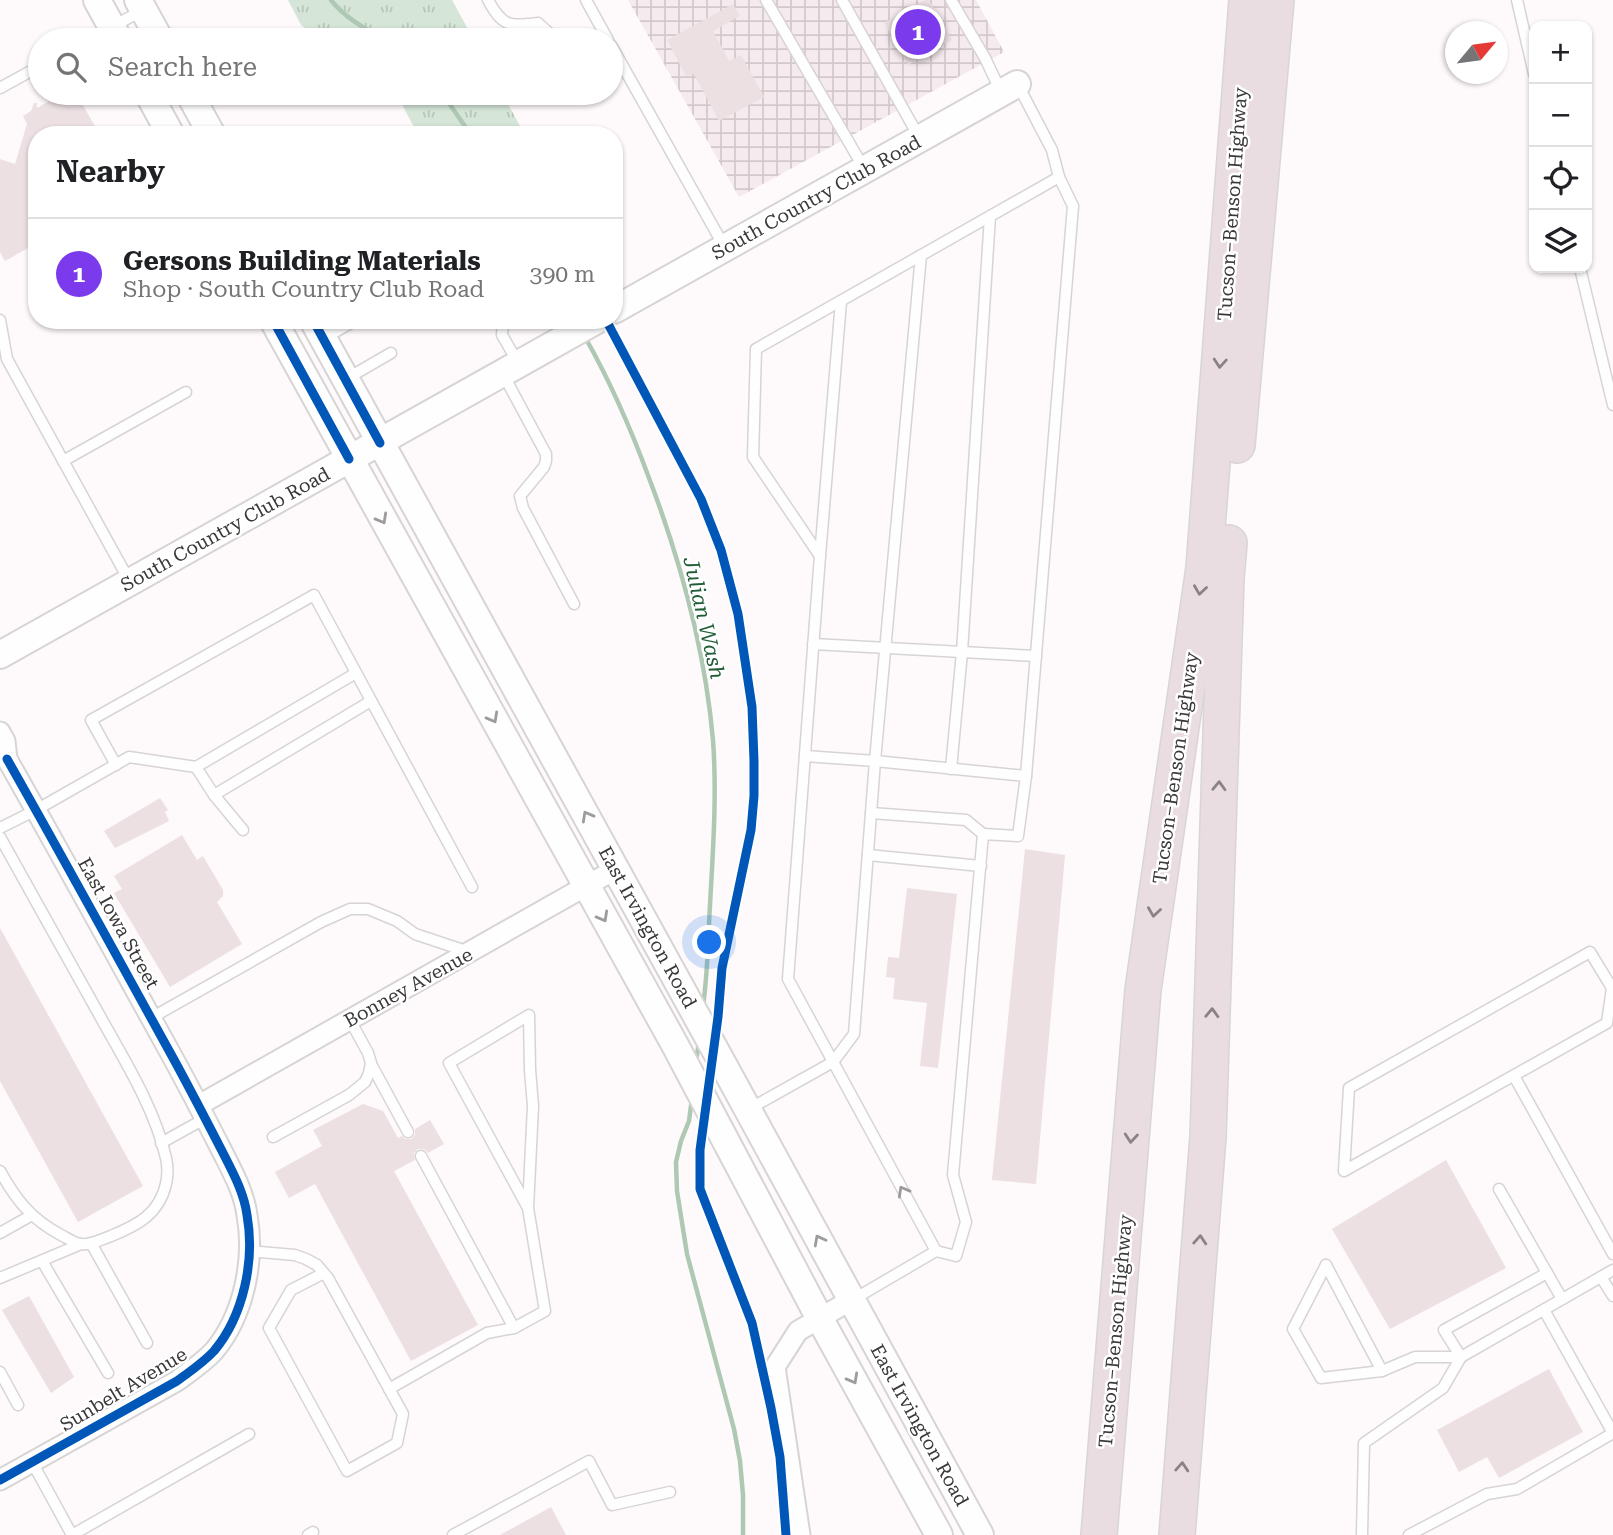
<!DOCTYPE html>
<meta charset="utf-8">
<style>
body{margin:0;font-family:"Roboto Serif",serif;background:#f2f2f2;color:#202124}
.controls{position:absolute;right:21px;top:21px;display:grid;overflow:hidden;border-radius:14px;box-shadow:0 2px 5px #0004}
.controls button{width:63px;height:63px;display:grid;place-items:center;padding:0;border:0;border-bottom:2px solid #e0e0e0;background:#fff;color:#202124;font:35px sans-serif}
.compass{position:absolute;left:1445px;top:21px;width:63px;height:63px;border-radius:50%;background:#fff;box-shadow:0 2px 5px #0004;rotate:61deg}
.you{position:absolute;left:710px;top:943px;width:24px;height:24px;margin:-18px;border:5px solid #fff;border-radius:50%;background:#1a73e8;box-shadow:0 0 0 10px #1a73e833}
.badge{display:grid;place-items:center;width:46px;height:46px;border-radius:50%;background:#7c3aed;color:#fff;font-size:23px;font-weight:700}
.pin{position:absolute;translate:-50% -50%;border:4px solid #fff;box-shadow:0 2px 7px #0006}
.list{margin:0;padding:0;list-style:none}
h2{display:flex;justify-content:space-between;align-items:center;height:91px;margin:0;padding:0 28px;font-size:30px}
h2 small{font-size:23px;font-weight:400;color:#757577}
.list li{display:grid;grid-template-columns:46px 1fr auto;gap:21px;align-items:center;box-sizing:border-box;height:112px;padding:0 28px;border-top:2px solid #e0e0e0}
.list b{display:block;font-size:26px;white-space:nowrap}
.list p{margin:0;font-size:23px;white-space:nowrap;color:#757577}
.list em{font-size:23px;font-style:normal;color:#757577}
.icon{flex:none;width:38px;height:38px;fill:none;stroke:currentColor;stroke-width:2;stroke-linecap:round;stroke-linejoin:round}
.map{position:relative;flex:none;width:1613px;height:1535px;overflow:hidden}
.search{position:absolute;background:#fff;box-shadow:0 2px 5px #0004;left:28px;top:28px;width:595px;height:77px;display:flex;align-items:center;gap:18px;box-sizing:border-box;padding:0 24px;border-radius:38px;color:#757577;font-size:26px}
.panel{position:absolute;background:#fff;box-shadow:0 2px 5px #0004;left:28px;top:126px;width:595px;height:203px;border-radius:28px}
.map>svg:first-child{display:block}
</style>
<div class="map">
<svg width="1613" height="1535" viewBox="0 0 1613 1535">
<defs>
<pattern id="industrial-grid" width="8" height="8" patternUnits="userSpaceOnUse" patternTransform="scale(1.75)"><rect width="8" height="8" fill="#f5eaed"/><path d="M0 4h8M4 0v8" fill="none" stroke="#d3c9cc"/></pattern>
<pattern id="grass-tufts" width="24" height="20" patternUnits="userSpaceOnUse" patternTransform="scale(1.75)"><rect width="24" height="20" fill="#d5e5d8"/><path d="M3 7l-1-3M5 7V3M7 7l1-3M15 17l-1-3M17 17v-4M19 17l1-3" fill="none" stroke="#b8c5ba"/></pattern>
</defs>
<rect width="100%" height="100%" fill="#fef9fb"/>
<polygon fill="url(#industrial-grid)" points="628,0 976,0 1004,52 739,197"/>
<g fill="url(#grass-tufts)">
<polygon points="288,0 452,0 474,40 320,40 301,25"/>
<polygon points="396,93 502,93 525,135 418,135"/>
</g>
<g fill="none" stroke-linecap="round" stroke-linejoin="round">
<g stroke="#afc8b4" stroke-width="4.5">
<path d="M331,0c14,18 35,29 54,40"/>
<polyline points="442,93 471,135"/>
<path d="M585,337c26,46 46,92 64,141 32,84 56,172 64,262 4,55 0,110 -3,165 -2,34 -2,67 -7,101"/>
<polyline points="696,1061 699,1042"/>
<polyline points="692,1098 689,1121 681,1141 676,1162 677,1191 687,1254 734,1429 740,1461 743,1495 743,1535"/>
</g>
</g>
<g fill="#ece0e3">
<polygon points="925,0 929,0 952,40 908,65 884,23"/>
<polygon points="733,4 740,16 713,31 729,61 741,55 764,97 719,121 694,74 686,76 667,40"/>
<polygon points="63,93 76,93 100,135 37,135 37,243 5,261 0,252 0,159 15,164 27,124 23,116 31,111 34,103 37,103 37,108"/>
<polygon points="160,798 168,810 165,812 169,821 115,848 104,831"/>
<polygon points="182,835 197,860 203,856 223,890 223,896 217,902 242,944 170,987 114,893 122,889 114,876"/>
<polygon points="1025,849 1065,855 1036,1184 992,1180"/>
<polygon points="907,888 957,894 938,1068 920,1066 927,1003 893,999 895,978 886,977 888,957 899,958"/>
<polygon points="0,928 143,1186 78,1222 0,1081"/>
<polygon points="363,1104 383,1111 398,1138 402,1136 405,1139 411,1139 415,1135 415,1129 430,1120 444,1144 428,1153 424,1149 418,1149 414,1153 415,1160 394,1171 478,1325 411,1361 315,1184 289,1198 275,1172 322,1146 313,1130"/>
<polygon points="1446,1160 1506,1268 1390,1329 1332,1229"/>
<polygon points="29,1296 74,1377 51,1393 2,1310"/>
<polygon points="1549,1369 1583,1432 1499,1478 1487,1457 1459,1472 1437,1430"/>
<polygon points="551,1507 566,1535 500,1535"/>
</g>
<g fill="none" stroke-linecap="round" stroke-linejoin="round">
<g stroke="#d7d4d4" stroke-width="13">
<g id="lane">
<path d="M488,0c14,26 21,27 50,23l19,17"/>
<polyline points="586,0 608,40"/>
<polyline points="766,0 865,170"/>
<polyline points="842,0 919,137"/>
<polyline points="951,0 985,58 1001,92"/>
<polyline points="1517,0 1534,74"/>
<polyline points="88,40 143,10"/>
<polyline points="611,45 725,248"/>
<polyline points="1018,85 1052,150 1059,177"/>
<polyline points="0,88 40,66"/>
<polyline points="579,93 580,95"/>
<polyline points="921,255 875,761 1026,776"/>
<polyline points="1580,268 1613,405"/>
<polyline points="0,320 7,359 130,582"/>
<polyline points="503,320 502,335 517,361"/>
<polyline points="323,339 356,320"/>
<polyline points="503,374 546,454 546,461 544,467 520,496 523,508 574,604"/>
<polyline points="346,379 391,353"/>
<polyline points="63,461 186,392"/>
<polyline points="820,556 841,301"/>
<polyline points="813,644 1036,656"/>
<polyline points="116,765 91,720 314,595 472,887"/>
<polyline points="196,767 214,795 371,701"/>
<polyline points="951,769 962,652 990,216"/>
<polyline points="214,795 243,830"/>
<polyline points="871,813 966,820 983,834"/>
<polyline points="0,828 36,810 129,757 196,767 356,673"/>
<path d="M0,837c34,60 67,121 101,181 24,43 54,91 65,140 2,9 2,17 0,26 -7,30 -28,41 -55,52 -9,3 -21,10 -31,8 -6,-1 -13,-6 -19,-9 -30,-16 -45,-35 -61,-64"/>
<polyline points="868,855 981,866"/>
<polygon points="1590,952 1612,988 1607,1023 1344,1171 1349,1088"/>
<polyline points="151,1018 321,922 350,909 368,909 397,921 415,934 469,952"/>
<polyline points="371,1064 408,1132"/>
<polyline points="1514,1076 1613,1254"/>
<polyline points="749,1109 833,1062 854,1034 875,761 805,756"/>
<polyline points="273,1137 349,1095 365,1082 369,1073 371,1063 368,1053 350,1020"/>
<polyline points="161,1143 206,1118"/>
<polyline points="421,1156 514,1328 545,1311 528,1208 449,1063 529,1015 530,1070 533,1106 528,1208"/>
<polyline points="1499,1189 1562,1299"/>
<polyline points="0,1233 32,1215"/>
<polyline points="91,1243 147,1343"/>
<polyline points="249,1251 295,1255 306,1259 317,1265 328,1278 403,1414 397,1443 347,1471 269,1328 291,1290 324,1273"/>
<polyline points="42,1261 108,1373"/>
<polyline points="1326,1265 1382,1371 1415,1357 1461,1357 1613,1270"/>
<polyline points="1326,1265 1293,1329 1321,1378 1382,1371"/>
<polyline points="1601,1277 1613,1296"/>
<polyline points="0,1278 81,1244"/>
<polyline points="854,1299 936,1251 956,1256 966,1222 953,1175 983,834 1018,836 1026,776 1073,206 1059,177 756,349 753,457 820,556 788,979 936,1251"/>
<polyline points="1461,1357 1444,1330 1547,1273"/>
<polyline points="0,1372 18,1405"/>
<polyline points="389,1389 487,1333 514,1328"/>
<polyline points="32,1462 72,1535"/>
<polyline points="72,1535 249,1434"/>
<polyline points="308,1535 313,1532"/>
<polyline points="453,1535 589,1461 612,1505 670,1492"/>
<polyline points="1362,1535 1364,1443 1443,1388 1461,1357"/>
<polyline points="1409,1535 1487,1494 1517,1489 1613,1433 1544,1310"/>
</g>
</g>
<g stroke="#d7d4d4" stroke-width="23">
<g id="street">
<polyline points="0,732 5,741 7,759 0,754"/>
<polyline points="199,1105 616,869"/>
<path d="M0,1480l177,-99c12,-9 26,-18 37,-30 30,-36 41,-91 33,-136 -3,-23 -15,-44 -25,-64 -18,-35 -36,-70 -55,-104 -53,-96 -106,-193 -160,-288"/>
<polyline points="800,1535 775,1367 798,1331 851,1300"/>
</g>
</g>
<g stroke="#d7d4d4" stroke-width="30">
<g id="secondary">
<polyline points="97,0 119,40"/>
<polyline points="138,0 160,40"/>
<polyline points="148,93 171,135"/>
<polyline points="189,93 212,135"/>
<polyline points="614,310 1017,84"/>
<polyline points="273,320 675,1045 820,1319 939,1535"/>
<polyline points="313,320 724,1066 980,1535"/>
<polyline points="0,655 597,320"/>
</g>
</g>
<g stroke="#d8d5d6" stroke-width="38">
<g id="highway">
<polyline points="1237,445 1276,0"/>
<polyline points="1099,1535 1143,990 1204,568 1247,0"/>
<polyline points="1177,1535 1208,1137 1226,578 1229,543"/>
</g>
</g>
<use href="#lane" stroke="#fffefe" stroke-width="10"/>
<use href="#street" stroke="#fffefe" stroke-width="19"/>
<use href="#secondary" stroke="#fffefe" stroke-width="26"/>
<use href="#highway" stroke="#eadde2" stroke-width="35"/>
<g stroke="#fff" stroke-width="13">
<g id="cycleway">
<polyline points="273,320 349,459"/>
<polyline points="313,320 380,443"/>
<polyline points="606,320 701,499 721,550 738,614 752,707 754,761 754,796 751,830 722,968 718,1017 700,1150 700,1189 752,1323 771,1408 780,1457 786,1535"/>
<path d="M0,1480l177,-99c12,-9 26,-18 37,-30 30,-36 41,-91 33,-136 -3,-23 -15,-44 -25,-64 -18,-35 -36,-70 -55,-104 -53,-96 -106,-193 -160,-288"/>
</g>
</g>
<use href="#cycleway" stroke="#0057b8" stroke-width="9"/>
</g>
<defs><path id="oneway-chevron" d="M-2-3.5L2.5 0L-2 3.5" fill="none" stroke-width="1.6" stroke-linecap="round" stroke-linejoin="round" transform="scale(1.75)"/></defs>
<g stroke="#8a8285">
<use href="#oneway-chevron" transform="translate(1220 363) rotate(94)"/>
<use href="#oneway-chevron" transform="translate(1200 590) rotate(98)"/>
<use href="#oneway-chevron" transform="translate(1219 786) rotate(-88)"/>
<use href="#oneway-chevron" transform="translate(1154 912) rotate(98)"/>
<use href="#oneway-chevron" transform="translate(1212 1013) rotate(-88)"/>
<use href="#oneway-chevron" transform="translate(1131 1138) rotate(95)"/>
<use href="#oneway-chevron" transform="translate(1200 1240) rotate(-86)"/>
<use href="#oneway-chevron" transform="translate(1182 1467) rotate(-86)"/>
</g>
<g stroke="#9d9b9c">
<use href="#oneway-chevron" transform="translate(382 519) rotate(61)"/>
<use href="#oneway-chevron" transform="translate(493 718) rotate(61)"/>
<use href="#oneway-chevron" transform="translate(587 816) rotate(-119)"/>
<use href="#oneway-chevron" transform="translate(603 917) rotate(61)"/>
<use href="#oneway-chevron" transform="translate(903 1191) rotate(-119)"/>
<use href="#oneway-chevron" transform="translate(819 1240) rotate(-118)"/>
<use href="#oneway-chevron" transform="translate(853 1379) rotate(61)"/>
</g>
<g text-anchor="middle" stroke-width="5" stroke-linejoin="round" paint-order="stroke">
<g font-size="19" fill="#3b3839" stroke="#fff">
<text transform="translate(816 197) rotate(-29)" y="7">South Country Club Road</text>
<text transform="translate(1232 204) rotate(-86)" y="7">Tucson–Benson Highway</text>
<text transform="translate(225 529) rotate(-29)" y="7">South Country Club Road</text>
<text transform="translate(1175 768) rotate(-82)" y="7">Tucson–Benson Highway</text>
<text transform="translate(119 923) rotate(61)" y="7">East Iowa Street</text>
<text transform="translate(648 927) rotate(61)" y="7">East Irvington Road</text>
<text transform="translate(408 987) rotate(-29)" y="7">Bonney Avenue</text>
<text transform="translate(1115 1331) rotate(-85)" y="7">Tucson–Benson Highway</text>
<text transform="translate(123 1389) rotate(-31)" y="7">Sunbelt Avenue</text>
<text transform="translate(920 1425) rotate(61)" y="7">East Irvington Road</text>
</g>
<g font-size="21" font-style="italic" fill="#205c36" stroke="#fff">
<text transform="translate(704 618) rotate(77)" y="7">Julian Wash</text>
</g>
</g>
</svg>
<div class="controls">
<button>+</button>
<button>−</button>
<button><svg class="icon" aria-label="locate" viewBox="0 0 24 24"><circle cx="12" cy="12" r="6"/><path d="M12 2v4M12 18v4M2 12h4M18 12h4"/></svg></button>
<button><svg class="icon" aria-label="layers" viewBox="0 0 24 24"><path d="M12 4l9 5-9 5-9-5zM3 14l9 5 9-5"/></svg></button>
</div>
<svg class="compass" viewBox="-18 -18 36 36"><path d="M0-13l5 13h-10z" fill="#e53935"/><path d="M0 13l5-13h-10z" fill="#757577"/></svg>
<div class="you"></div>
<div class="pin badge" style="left:918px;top:32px">1</div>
<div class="search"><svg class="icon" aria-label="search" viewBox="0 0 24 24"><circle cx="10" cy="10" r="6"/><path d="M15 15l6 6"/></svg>Search here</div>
<section class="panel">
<h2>Nearby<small></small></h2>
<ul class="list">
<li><span class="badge">1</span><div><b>Gersons Building Materials</b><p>Shop · South Country Club Road</p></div><em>390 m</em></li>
</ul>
</section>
</div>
